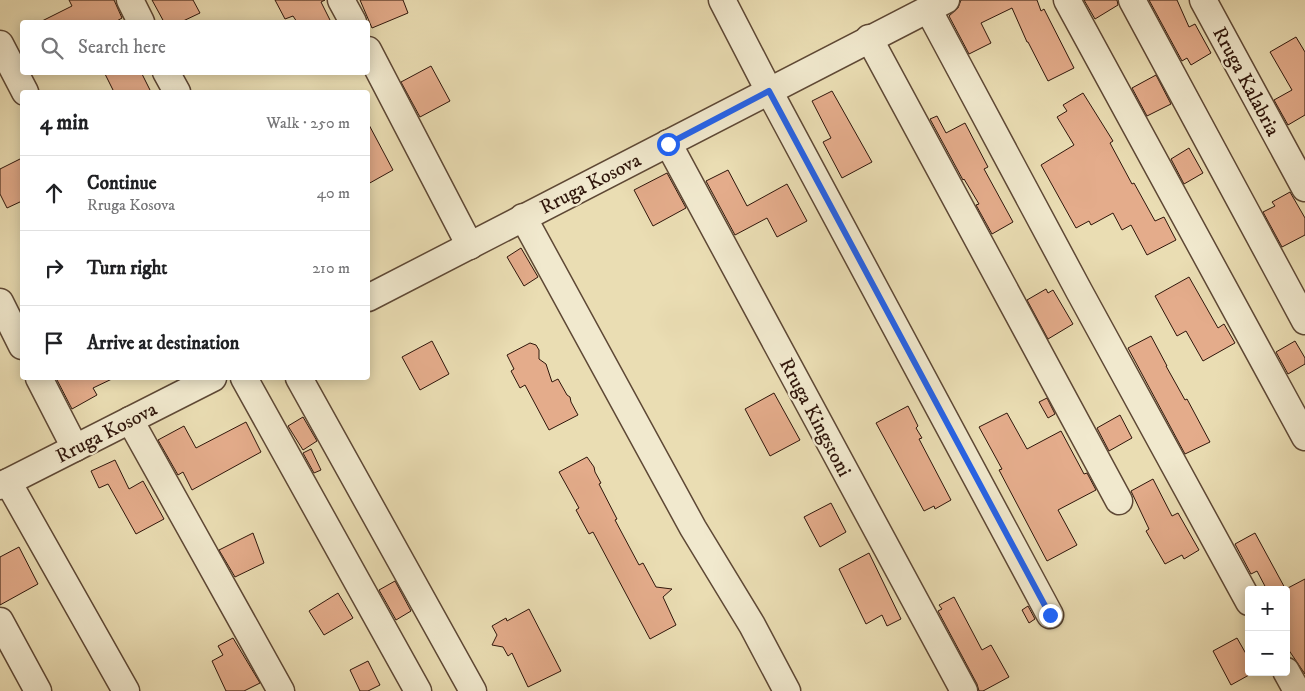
<!DOCTYPE html>
<meta charset="utf-8">
<style>
body{margin:0;font-family:"IM FELL DW Pica",serif;background:#f2f2f2;color:#202124}
.controls{position:absolute;right:15px;bottom:15px;display:grid;overflow:hidden;border-radius:5px;box-shadow:0 2px 12px #0003}
.controls button{width:45px;height:45px;display:grid;place-items:center;padding:0;border:0;border-bottom:1px solid #e0e0e0;background:#fff;color:#202124;font:25px sans-serif}
.stop{position:absolute;width:15px;height:15px;margin:-11px;border:4px solid #2563eb;border-radius:50%;background:#fff}
.stop.end{background:#2563eb;border-color:#fff;box-shadow:0 1px 5px #0008}
.list{margin:0;padding:0;list-style:none}
h2{display:flex;justify-content:space-between;align-items:center;height:65px;margin:0;padding:0 20px;font-size:21px}
h2 small{font-size:16px;font-weight:400;color:#757577}
.list li{display:grid;grid-template-columns:32px 1fr auto;gap:15px;align-items:center;box-sizing:border-box;height:75px;padding:0 20px;border-top:1px solid #e0e0e0}
.list b{display:block;font-size:19px;white-space:nowrap}
.list p{margin:0;font-size:16px;white-space:nowrap;color:#757577}
.list em{font-size:16px;font-style:normal;color:#757577}
.icon{flex:none;width:28px;height:28px;fill:none;stroke:currentColor;stroke-width:2;stroke-linecap:round;stroke-linejoin:round}
.map{position:relative;flex:none;width:1305px;height:691px;overflow:hidden}
.search{position:absolute;background:#fff;box-shadow:0 2px 12px #0003;left:20px;top:20px;width:350px;height:55px;display:flex;align-items:center;gap:12px;box-sizing:border-box;padding:0 18px;border-radius:5px;color:#757577;font-size:19px}
.panel{position:absolute;background:#fff;box-shadow:0 2px 12px #0003;left:20px;top:90px;width:350px;height:290px;border-radius:5px}
.map>svg:first-child{display:block}
</style>
<div class="map">
<svg width="1305" height="691" viewBox="0 0 1305 691">
<rect width="100%" height="100%" fill="#eaddb3"/>
<filter id="stains"><feTurbulence type="fractalNoise" baseFrequency=".004" numOctaves="4"/><feColorMatrix values="0 0 0 0 .2 0 0 0 0 .09 0 0 0 0 .02 0 0 0 .5 -.17"/></filter>
<radialGradient id="worn" r=".72"><stop offset=".6" stop-color="#630" stop-opacity="0"/><stop offset="1" stop-color="#630" stop-opacity=".3"/></radialGradient>
<g fill="#e4ac8b" stroke="#2f160b">
<polygon points="69,0 114,0 122,18 115,22 40,22 72,6"/>
<polygon points="152,0 193,0 200,13 181,22 164,22"/>
<polygon points="275,0 325,0 321,2 331,22 297,22 293,16 285,19"/>
<polygon points="360,0 403,0 408,13 372,28"/>
<polygon points="961,0 1037,0 1041,11 1044,9 1074,68 1048,81 1028,42 1027,42 1012,8 981,23 991,43 969,54 949,16 958,8"/>
<polygon points="1084,0 1117,0 1118,5 1095,19"/>
<polygon points="1149,0 1177,0 1189,27 1195,24 1211,53 1191,65 1187,58 1182,61"/>
<polygon points="1296,37 1305,52 1305,115 1288,125 1274,100 1292,90 1270,52"/>
<polygon points="431,66 450,101 420,117 401,82"/>
<polygon points="104,72 141,72 151,92 114,92"/>
<polygon points="1156,75 1171,104 1147,116 1132,88"/>
<polygon points="832,91 872,162 842,178 823,142 831,138 812,101"/>
<polygon points="1083,93 1113,141 1110,143 1132,184 1134,183 1155,221 1164,217 1176,240 1147,255 1131,225 1122,230 1113,213 1091,225 1089,221 1076,228 1041,165 1074,145 1057,117 1067,111 1063,105"/>
<polygon points="937,116 946,133 965,123 988,167 984,169 1013,222 992,234 976,205 979,204 964,179 963,180 930,119"/>
<polygon points="368,123 393,170 368,184"/>
<polygon points="1189,148 1203,173 1184,184 1171,159"/>
<polygon points="22,158 22,201 7,208 0,194 0,169"/>
<polygon points="728,170 747,206 787,184 807,221 777,237 767,218 735,235 706,181"/>
<polygon points="667,173 686,208 653,226 634,190"/>
<polygon points="1290,192 1305,218 1305,235 1282,247 1263,212 1275,206 1272,202"/>
<polygon points="521,248 538,277 524,286 507,257"/>
<polygon points="1189,277 1218,328 1224,324 1235,343 1203,361 1186,331 1177,336 1155,296"/>
<polygon points="1046,289 1048,293 1053,290 1073,324 1048,339 1027,300"/>
<polygon points="1151,336 1167,366 1166,366 1185,400 1187,399 1210,442 1185,454 1128,348"/>
<polygon points="432,341 449,374 420,390 402,357"/>
<polygon points="1295,341 1305,358 1305,364 1288,374 1276,352"/>
<polygon points="530,343 536,345 539,350 539,359 546,364 552,382 558,379 567,395 570,397 571,402 578,415 549,430 525,385 520,388 511,371 514,369 507,355"/>
<polygon points="56,378 114,378 93,388 97,395 72,409"/>
<polygon points="774,393 800,440 770,456 745,409"/>
<polygon points="1047,398 1055,414 1048,418 1039,402"/>
<polygon points="908,406 918,426 916,428 922,438 919,439 951,500 935,509 934,506 924,511 876,423"/>
<polygon points="1007,413 1027,449 1061,431 1084,474 1087,473 1096,490 1058,510 1077,545 1047,561 999,470 1002,469 979,427"/>
<polygon points="1120,415 1132,438 1109,451 1097,428"/>
<polygon points="303,417 317,441 303,450 288,426"/>
<polygon points="246,422 261,452 192,490 183,472 178,475 158,440 184,426 196,448"/>
<polygon points="311,449 321,470 314,473 303,453"/>
<polygon points="587,457 594,467 595,472 601,483 599,484 617,519 615,520 639,565 643,563 656,587 672,589 663,597 676,625 650,639 593,532 589,534 576,510 579,508 559,472"/>
<polygon points="115,460 129,489 143,481 164,519 136,534 108,484 99,488 91,471"/>
<polygon points="1153,479 1172,516 1178,513 1199,550 1184,559 1182,555 1165,564 1146,531 1149,529 1131,491"/>
<polygon points="831,503 846,532 820,547 804,517"/>
<polygon points="253,533 264,563 235,577 219,550"/>
<polygon points="1255,533 1286,590 1267,590 1257,571 1251,574 1235,544"/>
<polygon points="19,547 38,584 0,605 0,557"/>
<polygon points="869,553 901,619 887,626 882,615 866,624 839,569"/>
<polygon points="1305,579 1305,674 1286,646 1286,589"/>
<polygon points="395,581 411,611 396,620 379,590"/>
<polygon points="338,593 353,618 324,635 309,611"/>
<polygon points="954,597 982,650 991,645 1009,677 983,691 979,691 977,684 938,611 942,609 939,605"/>
<polygon points="1028,606 1035,619 1029,623 1022,610"/>
<polygon points="529,609 561,671 528,687 512,653 508,656 503,647 492,645 497,635 492,626 506,618 507,621"/>
<polygon points="233,638 260,683 244,691 226,691 212,661 223,655 218,646"/>
<polygon points="1237,638 1249,659 1249,675 1231,685 1213,651"/>
<polygon points="368,661 380,685 368,691 360,691 350,670"/>
</g>
<g fill="none" stroke-linecap="round" stroke-linejoin="round">
<g stroke="#5e4835" stroke-width="29">
<g id="minor">
<polyline points="130,0 141,22"/>
<polyline points="341,0 353,22"/>
<polyline points="722,0 769,91 1050,615"/>
<polyline points="1067,0 1305,437"/>
<polyline points="1132,0 1305,321"/>
<polyline points="1203,0 1305,188"/>
<polyline points="928,9 1079,291 1249,602"/>
<polyline points="869,38 1119,501"/>
<polyline points="0,44 25,92"/>
<polyline points="368,50 470,246"/>
<polyline points="166,72 177,92"/>
<polyline points="668,143 964,691"/>
<polyline points="523,217 693,528 752,625 787,691"/>
<polyline points="368,298 946,0"/>
<polyline points="0,302 22,346"/>
<polyline points="39,378 75,448"/>
<polyline points="244,378 418,691"/>
<polyline points="299,378 473,691"/>
<polyline points="130,420 281,691"/>
<polyline points="8,482 126,691"/>
<polyline points="0,486 213,378"/>
<polyline points="0,621 38,691"/>
<polyline points="1286,671 1297,691"/>
</g>
</g>
<use href="#minor" stroke="#f1e9ce" stroke-width="26"/>
</g>
<g fill="none" stroke-linecap="round" stroke-linejoin="round">
<polyline stroke="#2563eb" stroke-width="6" points="668,144 769,91 1050,615"/>
</g>
<g text-anchor="middle" stroke-width="4.5" stroke-linejoin="round" paint-order="stroke">
<g font-size="20" fill="#2f160b" stroke="#f1e9ce">
<text transform="translate(1247 81) rotate(62)" y="7">Rruga Kalabria</text>
<text transform="translate(590 183) rotate(-27)" y="7">Rruga Kosova</text>
<text transform="translate(816 417) rotate(62)" y="7">Rruga Kingstoni</text>
<text transform="translate(106 432) rotate(-27)" y="7">Rruga Kosova</text>
</g>
</g>
<rect width="100%" height="100%" filter="url(#stains)"/>
<rect width="100%" height="100%" fill="url(#worn)"/>
</svg>
<div class="controls">
<button>+</button>
<button>−</button>
</div>
<div class="stop" style="left:668px;top:144px"></div>
<div class="stop end" style="left:1050px;top:615px"></div>
<div class="search"><svg class="icon" aria-label="search" viewBox="0 0 24 24"><circle cx="10" cy="10" r="6"/><path d="M15 15l6 6"/></svg>Search here</div>
<section class="panel">
<h2>4 min<small>Walk · 250 m</small></h2>
<ul class="list">
<li><svg class="icon" aria-label="ahead" viewBox="0 0 24 24"><path d="M12 20V5M6 11l6-6 6 6"/></svg><div><b>Continue</b><p>Rruga Kosova</p></div><em>40 m</em></li>
<li><svg class="icon" aria-label="right" viewBox="0 0 24 24"><path d="M7 20v-9h11M14 6l5 5-5 5"/></svg><div><b>Turn right</b></div><em>210 m</em></li>
<li><svg class="icon" aria-label="arrive" viewBox="0 0 24 24"><path d="M6 21V4h12l-3 4 3 4H6"/></svg><div><b>Arrive at destination</b></div></li>
</ul>
</section>
</div>
